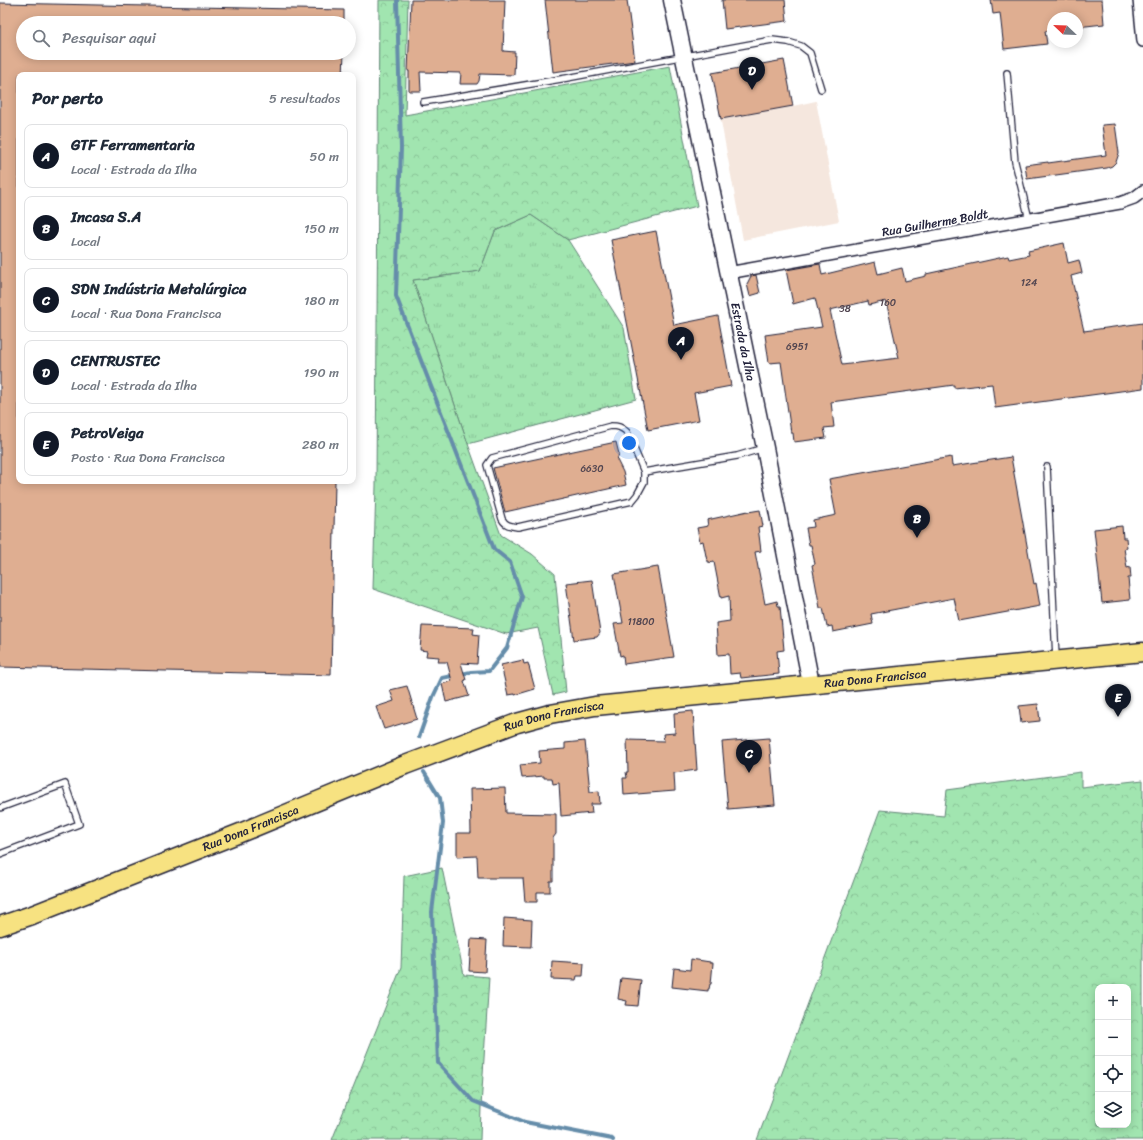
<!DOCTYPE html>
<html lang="pt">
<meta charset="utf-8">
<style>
body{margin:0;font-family:Sriracha,sans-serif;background:#f2f2f3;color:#1f2937}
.controls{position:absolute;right:12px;bottom:12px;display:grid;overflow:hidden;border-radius:8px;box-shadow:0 2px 10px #0003}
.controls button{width:36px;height:36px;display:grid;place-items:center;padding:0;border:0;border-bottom:1px solid #e0e1e3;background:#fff;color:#1f2937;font:20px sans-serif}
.compass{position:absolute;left:1047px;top:12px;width:36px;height:36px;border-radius:50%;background:#fff;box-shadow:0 2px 10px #0003;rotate:293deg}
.you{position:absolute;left:629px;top:443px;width:14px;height:14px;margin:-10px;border:3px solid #fff;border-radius:50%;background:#1a73e8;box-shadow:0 0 0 6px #1a73e833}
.badge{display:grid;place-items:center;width:26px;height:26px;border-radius:50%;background:#111827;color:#fff;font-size:13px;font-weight:700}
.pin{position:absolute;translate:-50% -33px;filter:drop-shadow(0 1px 2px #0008)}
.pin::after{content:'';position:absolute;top:21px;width:14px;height:12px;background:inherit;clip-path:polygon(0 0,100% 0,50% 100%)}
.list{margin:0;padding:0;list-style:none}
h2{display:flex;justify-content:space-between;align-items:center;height:52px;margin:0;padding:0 16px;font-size:17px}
h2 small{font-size:13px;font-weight:400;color:#747a83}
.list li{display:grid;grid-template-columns:26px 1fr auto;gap:12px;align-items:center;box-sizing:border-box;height:64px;margin:0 8px 8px;padding:0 8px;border:1px solid #e0e1e3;border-radius:8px}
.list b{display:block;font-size:15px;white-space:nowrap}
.list p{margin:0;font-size:13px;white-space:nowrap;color:#747a83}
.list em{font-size:13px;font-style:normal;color:#747a83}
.icon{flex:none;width:22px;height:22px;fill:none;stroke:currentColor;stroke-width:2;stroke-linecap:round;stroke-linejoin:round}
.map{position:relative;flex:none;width:1143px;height:1140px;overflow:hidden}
.search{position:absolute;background:#fff;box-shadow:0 2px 10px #0003;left:16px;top:16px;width:340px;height:44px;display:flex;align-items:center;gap:10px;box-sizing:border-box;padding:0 14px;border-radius:22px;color:#747a83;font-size:15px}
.panel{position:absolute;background:#fff;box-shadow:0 2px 10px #0003;left:16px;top:72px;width:340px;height:412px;border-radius:8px}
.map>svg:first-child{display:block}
</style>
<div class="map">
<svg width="1143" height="1140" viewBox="0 0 1143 1140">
<defs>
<pattern id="grass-tufts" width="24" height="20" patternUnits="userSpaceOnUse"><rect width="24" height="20" fill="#a1e5b0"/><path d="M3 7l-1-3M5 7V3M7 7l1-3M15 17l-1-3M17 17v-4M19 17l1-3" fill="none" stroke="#8ac498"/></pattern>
<pattern id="forest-crowns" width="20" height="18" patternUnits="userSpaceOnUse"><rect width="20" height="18" fill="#a1e5b0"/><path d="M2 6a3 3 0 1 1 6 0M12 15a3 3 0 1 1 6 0" fill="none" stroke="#8ac498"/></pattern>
</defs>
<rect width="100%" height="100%" fill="#fff"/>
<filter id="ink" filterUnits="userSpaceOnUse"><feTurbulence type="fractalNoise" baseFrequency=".025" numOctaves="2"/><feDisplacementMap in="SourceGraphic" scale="8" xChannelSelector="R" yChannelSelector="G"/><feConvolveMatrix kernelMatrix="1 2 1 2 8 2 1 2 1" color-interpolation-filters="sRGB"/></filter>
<g filter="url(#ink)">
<polygon fill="#f5e7de" points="784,60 793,106 816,101 839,221 743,240 712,73"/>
<polygon fill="url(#grass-tufts)" stroke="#628476" points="531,215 568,240 624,328 636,399 468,444 413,280 480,271 495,231"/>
<g fill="url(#forest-crowns)" stroke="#628476" fill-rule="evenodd">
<polygon points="379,0 408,0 405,115 670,66 697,206 568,240 531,215 495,231 480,271 413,280 468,444 501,535 532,554 555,574 566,692 553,695 538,628 506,634 373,589 376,486"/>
<path d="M1081,772v15l62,-7v360h-386l123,-330 64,6 3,-26zM1098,987h30v138h-30z"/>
<polygon points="442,868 464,975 489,977 481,1107 480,1140 332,1140 401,968 404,876"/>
</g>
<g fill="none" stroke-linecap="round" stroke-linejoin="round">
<g stroke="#658daa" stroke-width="4">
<polyline points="397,0 401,148 396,296 494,549 510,562 522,597 507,648 489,671 471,672 442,678 433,697 419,737"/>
<polyline points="424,772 440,798 443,823 432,912 438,1063 473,1101 525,1122 612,1139 613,1140"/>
</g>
</g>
<g fill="#dfae91" stroke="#22223b" fill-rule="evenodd">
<polygon points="411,0 505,0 503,51 515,52 514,75 480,74 479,81 477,84 460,84 461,73 420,72 421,91 409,91 409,71 408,71"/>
<polygon points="545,0 627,0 635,61 553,72"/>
<polygon points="722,0 785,0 787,21 725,29"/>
<polygon points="991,0 1102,0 1104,24 1077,27 1077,18 1053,18 1053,30 1045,31 1047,44 1004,49 1000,13 993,14"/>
<polygon points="0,3 344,10 344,23 23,23 23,53 344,53 343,75 19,75 19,481 335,481 331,675 0,667"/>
<polygon points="784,60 793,106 721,119 712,73"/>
<polygon points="1115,124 1119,153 1116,162 1112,166 1107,168 1027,179 1025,165 1048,162 1048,163 1106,155 1102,125"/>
<polygon points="656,231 674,325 718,316 731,386 694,393 699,420 648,430 611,240"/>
<path d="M1064,243l4,20 11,-3 3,13 -11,3 13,55 59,-8v65l-148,20 -3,-24 -38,4v-3l-123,17 3,25 -10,1 2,10 -32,4 -1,-9h-2l-10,-71 -12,1 -4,-28 57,-8 -7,-29 -22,6 -7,-34 34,-6 2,11 53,-13 3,12 24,-6 3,13 21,-5v-2l82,-18 1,3 20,-4 -1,-4zM868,301l1,4 17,-4 13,57 -57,7 -12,-55z"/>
<polygon points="756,275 760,293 750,296 747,284 751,276"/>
<polygon points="616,442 619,454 617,460 623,472 626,485 505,512 493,468"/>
<polygon points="951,457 952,466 1011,457 1034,584 1036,583 1040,606 959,621 954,598 871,614 873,624 833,632 832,626 827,627 823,608 820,608 812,565 815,564 811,545 809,545 806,528 814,527 813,520 836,515 829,479"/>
<polygon points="760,510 763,526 758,527 761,551 755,552 761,583 765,604 777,601 778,606 780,606 784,650 777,651 779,674 741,678 740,673 730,674 729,654 718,655 716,623 730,621 729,596 721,598 714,562 709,563 709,561 707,561 703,541 700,542 697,528 708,526 707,520 748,511 748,512"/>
<polygon points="1122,526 1123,538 1126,538 1127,548 1124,548 1127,568 1130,567 1131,578 1128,578 1130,600 1102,603 1094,529"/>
<polygon points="658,567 674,657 624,664 623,655 620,656 614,624 623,623 614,574"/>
<polygon points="592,580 600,633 597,637 574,640 566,583"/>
<polygon points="422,626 474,628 473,634 479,635 477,664 461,663 466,680 464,681 469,696 446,702 442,684 452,681 447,662 438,662 439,657 426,656 427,651 420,650"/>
<polygon points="523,660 524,664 528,663 535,689 515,695 515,694 508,695 501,665"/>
<polygon points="407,686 417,719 384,729 376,707 394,701 390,690"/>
<polygon points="1038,704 1040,721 1021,723 1019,706"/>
<polygon points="693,711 697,770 674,773 675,791 624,795 623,778 627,778 626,772 628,772 627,740 664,741 663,734 675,733 674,713"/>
<polygon points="769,738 775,805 728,809 722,742"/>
<polygon points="585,741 590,792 599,791 600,804 591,804 592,813 561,816 559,783 553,784 552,778 544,778 544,776 522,778 520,765 540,763 539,751 565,749 565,743"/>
<polygon points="505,788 506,813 556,814 556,834 553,838 553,881 550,881 550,892 537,892 537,902 525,902 523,878 478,878 477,856 457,857 457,833 471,833 470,789"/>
<polygon points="504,918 532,920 531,947 503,946"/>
<polygon points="471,939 487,940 485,972 469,971"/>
<polygon points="691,959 710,962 710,963 713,963 711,984 710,984 709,989 708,989 708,991 672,987 674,968 690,970"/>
<polygon points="552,961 584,963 583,976 577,976 576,980 551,979"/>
<polygon points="621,978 641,980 638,1006 626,1005 627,1001 618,999"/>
</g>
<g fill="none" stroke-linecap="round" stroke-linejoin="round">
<g stroke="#22223b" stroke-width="8">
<g id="lane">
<polyline points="1007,73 1015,162 1029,219"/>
<polyline points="423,102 567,78 772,40 788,42 801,46 810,53 821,89"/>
<path d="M611,426c7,0 10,1 16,6l17,40v10l-7,13 -5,6 -114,26c-7,-1 -12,-1 -16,-8l-15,-54 5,-7z"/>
<polyline points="1047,467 1056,658"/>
<polyline points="644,472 737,456 764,448"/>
<polyline points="0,808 65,784 79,824 0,854"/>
</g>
</g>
<g stroke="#22223b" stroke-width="14">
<g id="street">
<polyline points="1139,0 1143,41"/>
<polyline points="728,273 1120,203 1134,198 1143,191"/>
</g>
</g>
<g stroke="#22223b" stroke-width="19">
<g id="secondary">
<path id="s1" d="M672,0l93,448 46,236"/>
</g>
</g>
<g stroke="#22223b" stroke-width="21">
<g id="primary">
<path id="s2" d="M0,926l32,-11 208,-82 165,-68 112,-42 33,-9 45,-8 41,-4 507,-50"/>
</g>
</g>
<use href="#lane" stroke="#fff" stroke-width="5.5"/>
<use href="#street" stroke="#fff" stroke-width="11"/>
<use href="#secondary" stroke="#fff" stroke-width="16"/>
<use href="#primary" stroke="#f7e281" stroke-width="18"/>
</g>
</g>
<g text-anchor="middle" stroke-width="3.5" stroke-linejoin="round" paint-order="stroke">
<g font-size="10" fill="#514550">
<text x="1029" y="286">124</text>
<text x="888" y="306">160</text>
<text x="845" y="312">38</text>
<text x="797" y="350">6951</text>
<text x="592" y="472">6630</text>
<text x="641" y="625">11800</text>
</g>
<g font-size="12" fill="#22223b" stroke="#fff">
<text transform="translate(935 223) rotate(-10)" y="4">Rua Guilherme Boldt</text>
<text dy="4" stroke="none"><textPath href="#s1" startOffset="349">Estrada da Ilha</textPath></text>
<text dy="4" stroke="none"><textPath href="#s2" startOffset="917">Rua Dona Francisca</textPath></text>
<text dy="4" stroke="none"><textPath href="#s2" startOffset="593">Rua Dona Francisca</textPath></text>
<text dy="4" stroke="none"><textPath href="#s2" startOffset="269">Rua Dona Francisca</textPath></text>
</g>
</g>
</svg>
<div class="controls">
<button>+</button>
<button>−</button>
<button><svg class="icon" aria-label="locate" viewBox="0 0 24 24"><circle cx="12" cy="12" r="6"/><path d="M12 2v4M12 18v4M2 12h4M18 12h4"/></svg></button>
<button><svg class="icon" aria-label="layers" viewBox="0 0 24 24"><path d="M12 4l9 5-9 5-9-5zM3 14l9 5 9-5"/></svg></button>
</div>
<svg class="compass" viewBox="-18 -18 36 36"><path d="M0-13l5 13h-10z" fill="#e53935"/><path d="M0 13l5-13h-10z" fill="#747a83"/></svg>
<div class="you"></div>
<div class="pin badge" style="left:681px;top:360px">A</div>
<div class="pin badge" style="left:917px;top:538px">B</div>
<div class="pin badge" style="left:749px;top:773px">C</div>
<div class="pin badge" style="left:752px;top:90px">D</div>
<div class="pin badge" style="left:1118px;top:717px">E</div>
<div class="search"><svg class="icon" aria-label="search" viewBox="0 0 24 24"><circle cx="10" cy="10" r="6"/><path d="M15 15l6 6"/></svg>Pesquisar aqui</div>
<section class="panel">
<h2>Por perto<small>5 resultados</small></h2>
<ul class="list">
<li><span class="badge">A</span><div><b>GTF Ferramentaria</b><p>Local · Estrada da Ilha</p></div><em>50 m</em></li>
<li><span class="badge">B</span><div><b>Incasa S.A</b><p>Local</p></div><em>150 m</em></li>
<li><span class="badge">C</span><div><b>SDN Indústria Metalúrgica</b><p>Local · Rua Dona Francisca</p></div><em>180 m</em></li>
<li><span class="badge">D</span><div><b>CENTRUSTEC</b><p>Local · Estrada da Ilha</p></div><em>190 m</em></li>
<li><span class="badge">E</span><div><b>PetroVeiga</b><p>Posto · Rua Dona Francisca</p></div><em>280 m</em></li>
</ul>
</section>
</div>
